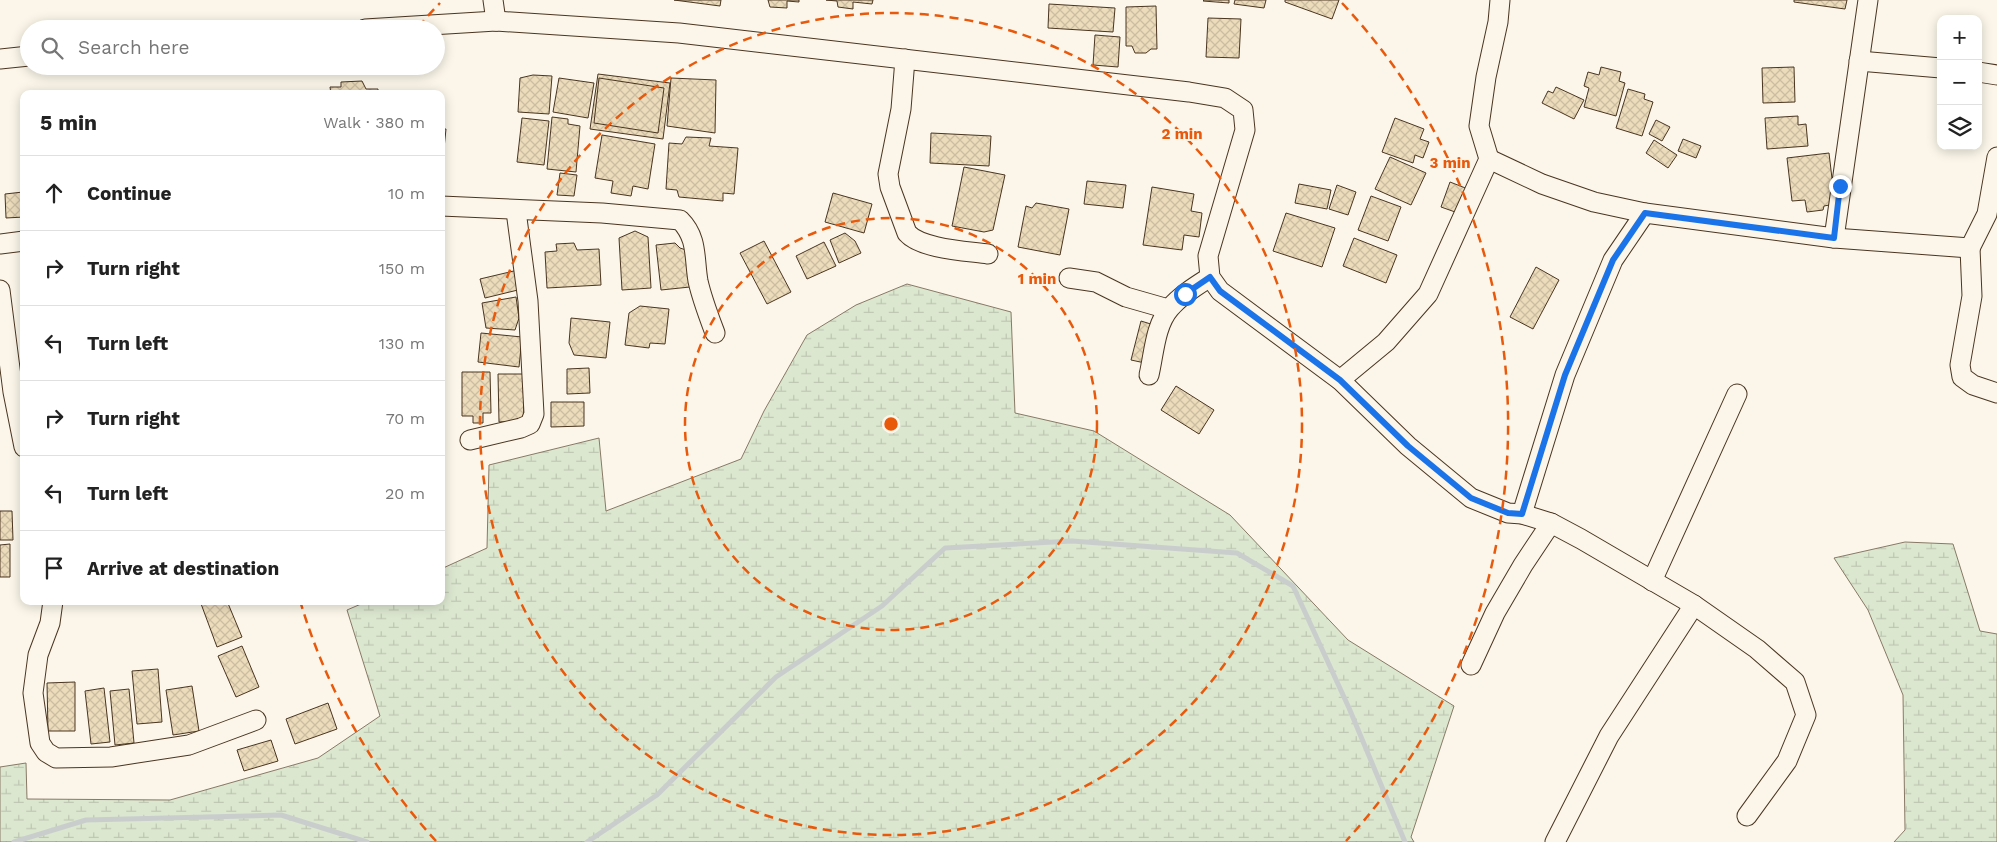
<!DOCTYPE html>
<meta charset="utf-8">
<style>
body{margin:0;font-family:"Work Sans",sans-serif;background:#f2f2f2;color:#222}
.controls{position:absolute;right:15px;top:15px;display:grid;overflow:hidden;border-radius:10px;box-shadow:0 2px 12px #0003}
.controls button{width:45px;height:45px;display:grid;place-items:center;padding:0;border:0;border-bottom:1px solid #e0e0e0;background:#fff;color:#222;font:25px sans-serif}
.stop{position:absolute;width:15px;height:15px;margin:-11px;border:4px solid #1a73e8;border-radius:50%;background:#fff}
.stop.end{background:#1a73e8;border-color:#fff;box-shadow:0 1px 5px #0008}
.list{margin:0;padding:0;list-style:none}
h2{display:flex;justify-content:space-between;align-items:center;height:65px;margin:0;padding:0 20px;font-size:21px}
h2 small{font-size:16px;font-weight:400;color:#767676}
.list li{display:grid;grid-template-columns:32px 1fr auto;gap:15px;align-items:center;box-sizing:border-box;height:75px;padding:0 20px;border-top:1px solid #e0e0e0}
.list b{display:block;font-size:19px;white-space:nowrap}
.list em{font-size:16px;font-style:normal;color:#767676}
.icon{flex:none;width:28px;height:28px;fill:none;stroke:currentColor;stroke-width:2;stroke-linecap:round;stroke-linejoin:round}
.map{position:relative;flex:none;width:1997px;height:842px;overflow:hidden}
.search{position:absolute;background:#fff;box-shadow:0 2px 12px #0003;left:20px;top:20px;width:425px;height:55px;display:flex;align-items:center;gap:12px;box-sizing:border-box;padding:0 18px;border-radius:28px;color:#767676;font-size:19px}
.panel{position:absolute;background:#fff;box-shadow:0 2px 12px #0003;left:20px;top:90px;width:425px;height:515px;border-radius:10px}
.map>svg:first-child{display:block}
</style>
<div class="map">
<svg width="1997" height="842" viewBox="0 0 1997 842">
<defs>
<pattern id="wetland-marsh" width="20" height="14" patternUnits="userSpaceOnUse" patternTransform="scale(1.25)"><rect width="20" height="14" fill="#dce7d0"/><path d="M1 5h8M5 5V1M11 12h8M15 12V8" fill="none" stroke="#bec7b2"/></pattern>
<pattern id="building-cross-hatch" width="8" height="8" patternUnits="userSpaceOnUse" patternTransform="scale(1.25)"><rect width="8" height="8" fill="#ecdcbc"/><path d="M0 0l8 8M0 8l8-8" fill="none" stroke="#ccbda1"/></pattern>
</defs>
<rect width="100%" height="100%" fill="#fbf6e9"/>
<g fill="url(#wetland-marsh)" stroke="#887966">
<polygon points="907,284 1011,312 1015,413 1094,431 1230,515 1348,640 1454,706 1411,837 1414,842 0,842 0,767 26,763 27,799 170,800 318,758 380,716 347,610 368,601 441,601 441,569 487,548 489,465 599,438 606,511 741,459 764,411 807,335 856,305"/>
<polygon points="1905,542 1953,544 1980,631 1997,634 1997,842 1894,842 1905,830 1903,695 1868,610 1834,558"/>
</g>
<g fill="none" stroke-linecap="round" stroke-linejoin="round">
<g stroke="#c9cecd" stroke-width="5">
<polyline points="14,842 86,820 281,815 367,842"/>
<polyline points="587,842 657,795 776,677 882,606 945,548 1072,541 1237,553 1293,586 1349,708 1405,842"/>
</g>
</g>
<g fill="url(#building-cross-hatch)" stroke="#4a3520">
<polygon points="674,0 721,0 720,6"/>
<polygon points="768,0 799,0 799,2 787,1 787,8 770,7"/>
<polygon points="826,0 873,0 872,4 853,2 853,9 838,7 837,1"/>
<polygon points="1204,0 1229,0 1229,3 1203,1"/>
<polygon points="1235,0 1266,0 1264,8 1234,4"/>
<polygon points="1285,0 1339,0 1332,19 1285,2"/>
<polygon points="1794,0 1847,0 1845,9 1794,2"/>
<polygon points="1049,4 1115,8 1113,32 1048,28"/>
<polygon points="1156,6 1157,49 1151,49 1146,53 1135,53 1132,46 1126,46 1126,7"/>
<polygon points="1208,18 1241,19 1239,58 1206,57"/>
<polygon points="1095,35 1120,37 1118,67 1093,65"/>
<polygon points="1601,67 1621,72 1619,81 1625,83 1616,116 1584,107 1589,88 1584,86 1588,72 1599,75"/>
<polygon points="1794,67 1795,102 1763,103 1762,68"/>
<polygon points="598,74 670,83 663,139 590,129"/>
<polygon points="533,75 552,76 549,114 518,112 520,78"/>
<polygon points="559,78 594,83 588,118 553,112"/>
<polygon points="599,78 664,88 658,133 594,123"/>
<polygon points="671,78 716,80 715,133 667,126"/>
<polygon points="362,81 366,89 378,89 378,94 331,94 330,87 341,87 341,82"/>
<polygon points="1556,87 1584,100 1574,119 1542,103 1548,91 1553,93"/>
<polygon points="1628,89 1645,94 1644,99 1653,102 1642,136 1616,128"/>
<polygon points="1798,116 1798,125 1806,124 1808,146 1767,149 1765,118"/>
<polygon points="552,117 568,119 568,124 580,126 576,172 547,169"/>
<polygon points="522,118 549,121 544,165 517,162"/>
<polygon points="1395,118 1424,129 1420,139 1429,142 1423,158 1415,155 1413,163 1382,152"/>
<polygon points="1656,120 1670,127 1662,141 1649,134"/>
<polygon points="441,129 446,129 441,178"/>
<polygon points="931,133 991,136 989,166 930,163"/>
<polygon points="602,135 655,144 648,189 633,186 631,196 611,193 613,181 595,178"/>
<polygon points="686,137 711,138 709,146 738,148 734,194 723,193 723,201 679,197 677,190 666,189 669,143 682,144"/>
<polygon points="1683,139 1701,146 1696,158 1678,151"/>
<polygon points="1654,140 1677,155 1668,168 1646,153"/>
<polygon points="1829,153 1835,204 1824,206 1823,210 1807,212 1805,200 1792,201 1787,158"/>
<polygon points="1390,157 1426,173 1411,205 1375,189"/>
<polygon points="964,167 1005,175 993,230 984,232 952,226"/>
<polygon points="560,173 577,175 574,196 557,195"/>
<polygon points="1087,181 1126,185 1123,208 1084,204"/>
<polygon points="1450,182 1468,189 1458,213 1441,207"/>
<polygon points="1299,184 1331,190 1327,209 1295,203"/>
<polygon points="1337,185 1356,192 1348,215 1329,209"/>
<polygon points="1152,187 1194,194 1191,211 1202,213 1199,237 1184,235 1182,250 1143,245"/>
<polygon points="23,192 24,217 6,218 5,194"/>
<polygon points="833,193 872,204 864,233 825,222"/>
<polygon points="1371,196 1401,207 1388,241 1358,230"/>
<polygon points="1036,203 1069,209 1060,255 1018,247 1026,206 1032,208"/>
<polygon points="1286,213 1335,228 1322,267 1273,251"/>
<polygon points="635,231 648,237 651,288 622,290 619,238"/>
<polygon points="845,233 855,241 861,253 839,263 830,240"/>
<polygon points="1354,238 1397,255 1386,283 1343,266"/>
<polygon points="764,241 791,292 767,304 740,253"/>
<polygon points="824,242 836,266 807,279 796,256"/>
<polygon points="574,243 577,250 599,249 601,285 547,288 545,252 557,251 556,244"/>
<polygon points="675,243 680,248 686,250 690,287 661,290 656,245"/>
<polygon points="1536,267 1559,280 1533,329 1510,317"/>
<polygon points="518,270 522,289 485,298 480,279"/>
<polygon points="516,297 519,318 515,330 486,328 482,303"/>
<polygon points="640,306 669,309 665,344 650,343 649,348 625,345 629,313"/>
<polygon points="571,318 610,322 606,358 574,355 569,343"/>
<polygon points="1141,321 1154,325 1145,363 1131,360"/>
<polygon points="481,333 522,337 519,367 478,362"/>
<polygon points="589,368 590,393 567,394 567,369"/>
<polygon points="462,372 490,372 491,413 483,413 483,423 473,423 473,416 462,416"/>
<polygon points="498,374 523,374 524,421 499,422"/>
<polygon points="1176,386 1214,410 1199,434 1161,410"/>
<polygon points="551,402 584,402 584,426 551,427"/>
<polygon points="0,511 12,511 13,540 0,540"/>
<polygon points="10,544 10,577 0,577 0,545"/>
<polygon points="200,601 227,601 242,637 217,647"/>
<polygon points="242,646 259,687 236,697 218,656"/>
<polygon points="158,669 162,722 137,724 132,671"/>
<polygon points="75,682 75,731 48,731 47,683"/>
<polygon points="192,686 199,731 173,735 166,690"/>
<polygon points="104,688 110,742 91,744 85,691"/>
<polygon points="129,689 134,743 115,745 110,691"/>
<polygon points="328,703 337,729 295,744 286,719"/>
<polygon points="271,740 278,761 244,771 237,750"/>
</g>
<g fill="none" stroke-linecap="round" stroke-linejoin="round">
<g stroke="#4a3520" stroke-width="21">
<g id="minor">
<polyline points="493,0 496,21"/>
<polyline points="365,29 496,21 679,33 1189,92 1225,98 1243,110 1245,130 1208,256 1210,277 1220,291 1340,380 1408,446 1471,498 1508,513 1522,514 1551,523 1581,539 1694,605 1757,649 1795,682 1806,715 1787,761 1747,816"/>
<polyline points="0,59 29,56"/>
<path d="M905,59l-4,50 -13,65 2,13 17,46c14,16 60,18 81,21"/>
<polyline points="1859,61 1941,68"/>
<polyline points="1978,72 1997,75"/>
<polyline points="1489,159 1542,184 1594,202 1645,213 1834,238 1970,248 1987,214 1997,157"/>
<path d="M441,206l161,7 78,7c18,18 14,38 18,61 4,18 11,36 17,52"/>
<polyline points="1834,238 1868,0"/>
<polyline points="0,244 24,241"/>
<polyline points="1970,248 1972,296 1960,365 1962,377 1973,385 1997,393"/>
<polyline points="1069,278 1096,282 1126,297 1168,309"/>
<polyline points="0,290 13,392 24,447"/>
<path d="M1149,375c5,-21 6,-50 21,-67 11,-13 26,-22 40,-31"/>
<polyline points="1340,380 1386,342 1428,294 1489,159 1479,126 1486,77 1498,22 1500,0"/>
<polyline points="470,440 521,428 530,424 534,414 528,301 516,211"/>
<polyline points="1522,514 1565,375 1613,260 1645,213"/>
<polyline points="1652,581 1737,394"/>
<polyline points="53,601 50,623 38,655 33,693 40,743 46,752 56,758 111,757 189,745 256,720"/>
<polyline points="1471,665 1495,613 1523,565 1551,523"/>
<polyline points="1555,842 1609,736 1694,605"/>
</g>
</g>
<use href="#minor" stroke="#fbf6e9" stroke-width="19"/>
</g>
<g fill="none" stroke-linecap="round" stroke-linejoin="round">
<polyline stroke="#1a73e8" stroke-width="6" points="1185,294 1210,277 1220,291 1340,380 1408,446 1471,498 1508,513 1522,514 1565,375 1613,260 1645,213 1834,238 1840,186"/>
</g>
<g fill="none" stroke="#e8590c" stroke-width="2.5" stroke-dasharray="9 6">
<circle cx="891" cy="424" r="206"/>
<circle cx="891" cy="424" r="411"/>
<path d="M436 841A617 617 0 0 1 301 604M418 27A617 617 0 0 1 440 3M1342 3A617 617 0 0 1 1346 841"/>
</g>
<circle cx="891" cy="424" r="8" fill="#e8590c" stroke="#fbf6e9" stroke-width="2.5"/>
<g font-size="15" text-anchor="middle" font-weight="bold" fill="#e8590c" stroke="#fbf6e9" stroke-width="4" stroke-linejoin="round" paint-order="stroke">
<text x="1182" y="139">2 min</text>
<text x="1450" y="168">3 min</text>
<text x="1037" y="284">1 min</text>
</g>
</svg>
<div class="controls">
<button>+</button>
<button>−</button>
<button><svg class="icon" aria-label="layers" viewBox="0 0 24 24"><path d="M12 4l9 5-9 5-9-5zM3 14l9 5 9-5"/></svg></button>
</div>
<div class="stop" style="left:1185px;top:294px"></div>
<div class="stop end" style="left:1840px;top:186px"></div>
<div class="search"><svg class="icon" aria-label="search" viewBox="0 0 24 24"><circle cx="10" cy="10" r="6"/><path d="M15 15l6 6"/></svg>Search here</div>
<section class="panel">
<h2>5 min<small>Walk · 380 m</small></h2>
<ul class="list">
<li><svg class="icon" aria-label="ahead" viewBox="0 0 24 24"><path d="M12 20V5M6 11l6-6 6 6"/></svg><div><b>Continue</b></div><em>10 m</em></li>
<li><svg class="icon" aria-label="right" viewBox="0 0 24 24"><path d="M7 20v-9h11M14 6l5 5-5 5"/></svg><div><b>Turn right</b></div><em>150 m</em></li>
<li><svg class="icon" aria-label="left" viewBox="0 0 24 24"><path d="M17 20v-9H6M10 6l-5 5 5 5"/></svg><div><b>Turn left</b></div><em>130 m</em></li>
<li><svg class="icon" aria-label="right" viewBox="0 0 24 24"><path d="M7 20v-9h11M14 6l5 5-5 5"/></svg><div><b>Turn right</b></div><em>70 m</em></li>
<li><svg class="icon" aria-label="left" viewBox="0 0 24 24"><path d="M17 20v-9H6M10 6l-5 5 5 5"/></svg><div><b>Turn left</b></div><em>20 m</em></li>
<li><svg class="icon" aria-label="arrive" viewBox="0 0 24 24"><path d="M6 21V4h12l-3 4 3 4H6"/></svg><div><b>Arrive at destination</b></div></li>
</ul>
</section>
</div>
